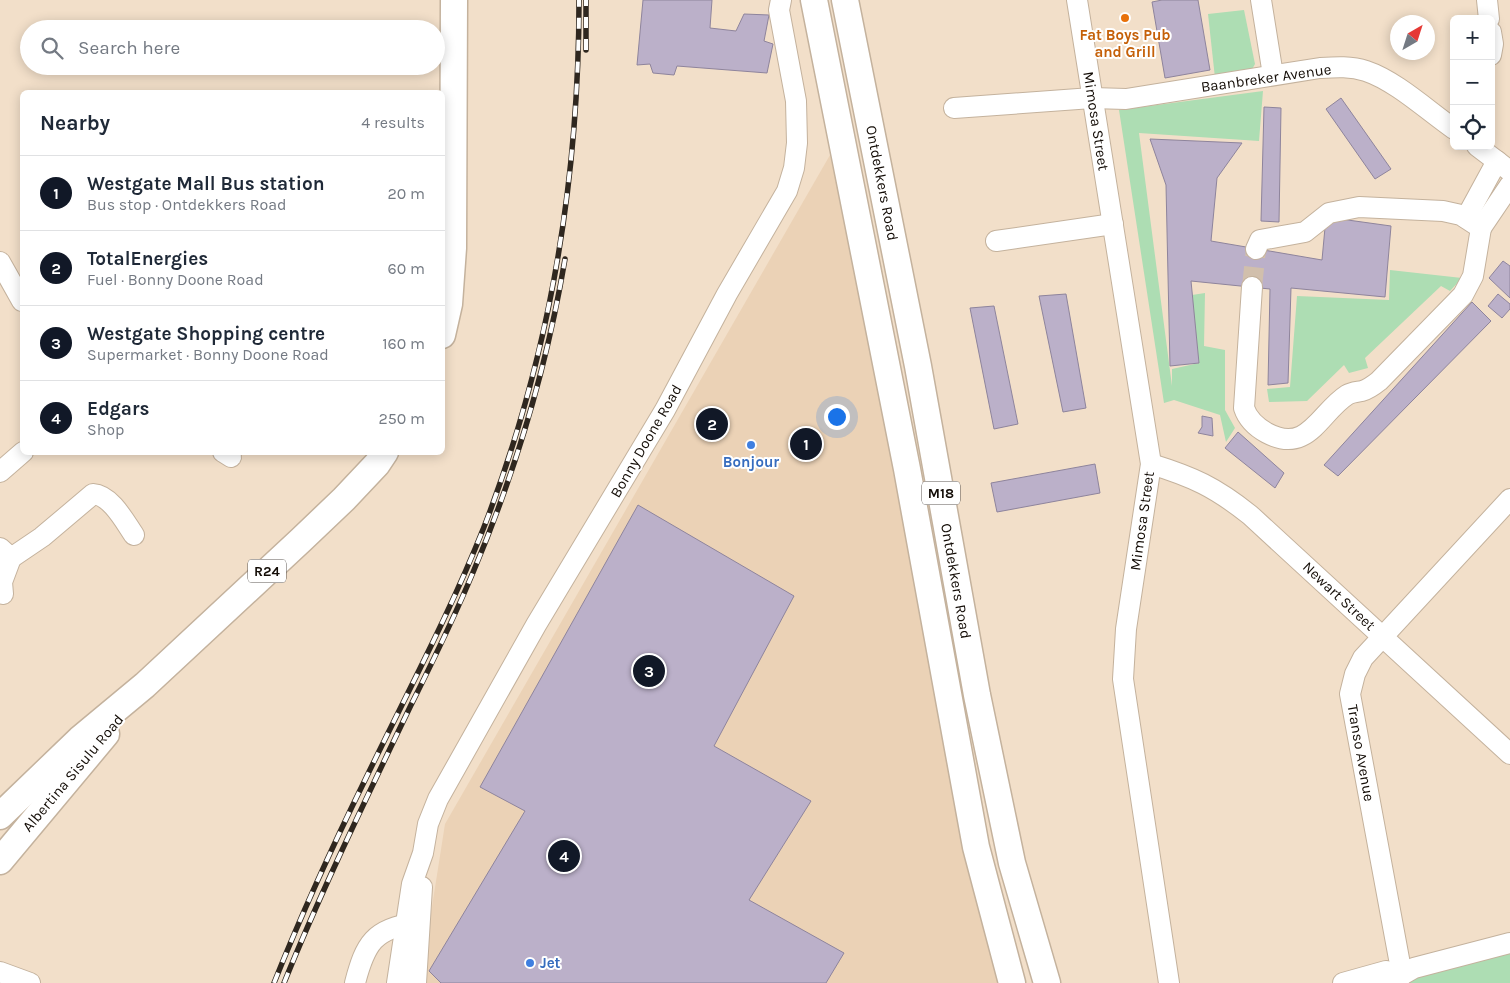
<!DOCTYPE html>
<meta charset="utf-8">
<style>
body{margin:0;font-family:Karla,sans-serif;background:#f6f6f7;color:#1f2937}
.controls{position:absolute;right:15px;top:15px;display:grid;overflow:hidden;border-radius:8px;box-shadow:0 2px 12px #0003}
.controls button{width:45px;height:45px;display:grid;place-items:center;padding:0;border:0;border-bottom:1px solid #e0e1e3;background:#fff;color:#1f2937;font:25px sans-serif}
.compass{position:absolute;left:1390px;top:15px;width:45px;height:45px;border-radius:50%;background:#fff;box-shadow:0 2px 12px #0003;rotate:39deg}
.you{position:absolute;left:836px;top:416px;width:18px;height:18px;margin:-12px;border:4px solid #fff;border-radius:50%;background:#1a73e8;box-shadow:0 0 0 8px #1a73e833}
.badge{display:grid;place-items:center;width:32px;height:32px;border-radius:50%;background:#111827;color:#fff;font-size:16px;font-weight:700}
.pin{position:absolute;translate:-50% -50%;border:2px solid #fff;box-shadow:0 1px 5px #0006}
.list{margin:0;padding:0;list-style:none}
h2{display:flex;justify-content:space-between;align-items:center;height:65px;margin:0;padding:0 20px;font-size:21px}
h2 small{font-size:16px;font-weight:400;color:#747a83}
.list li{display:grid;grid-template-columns:32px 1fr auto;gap:15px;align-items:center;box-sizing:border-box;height:75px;padding:0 20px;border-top:1px solid #e0e1e3}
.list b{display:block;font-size:19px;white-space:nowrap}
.list p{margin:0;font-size:16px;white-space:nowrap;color:#747a83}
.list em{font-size:16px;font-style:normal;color:#747a83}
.icon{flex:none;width:28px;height:28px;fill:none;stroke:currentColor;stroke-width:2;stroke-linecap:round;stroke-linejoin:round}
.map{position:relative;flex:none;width:1510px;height:983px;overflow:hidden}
.search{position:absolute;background:#fff;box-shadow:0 2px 12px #0003;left:20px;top:20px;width:425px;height:55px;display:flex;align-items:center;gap:12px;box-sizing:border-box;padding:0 18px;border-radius:28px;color:#747a83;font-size:19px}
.panel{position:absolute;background:#fff;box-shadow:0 2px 12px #0003;left:20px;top:90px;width:425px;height:365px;border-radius:8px}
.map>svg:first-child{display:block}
</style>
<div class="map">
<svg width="1510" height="983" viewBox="0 0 1510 983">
<rect width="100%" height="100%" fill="#f2dfc9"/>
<polygon fill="#ebd2b6" points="830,155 1010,983 420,983 445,824"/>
<g fill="#adddb3">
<polygon points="1244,10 1255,64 1251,71 1215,78 1208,14"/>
<polygon points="1263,91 1259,141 1139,133 1172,386 1172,369 1199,363 1192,295 1205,293 1204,346 1225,350 1225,410 1235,428 1226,442 1220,415 1174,400 1164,403 1119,110"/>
<polygon points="1390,270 1462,278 1450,291 1441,286 1365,358 1368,368 1349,373 1344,365 1307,401 1269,402 1267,389 1290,387 1297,296 1389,300"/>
<polygon points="1510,950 1510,983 1394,983"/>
</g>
<g fill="#bbb0c9" stroke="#8e849c">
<polygon points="643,0 712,0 710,28 736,31 744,14 769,15 764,41 773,44 767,73 677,66 674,75 653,73 650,64 637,65"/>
<polygon points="1162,0 1198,0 1210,70 1165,78 1152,2"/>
<polygon points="1341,98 1391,169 1375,179 1326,109"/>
<polygon points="1264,107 1281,108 1279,222 1261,221"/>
<polygon points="1150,139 1242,143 1217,178 1211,241 1322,260 1326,217 1391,226 1385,297 1291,288 1288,383 1268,385 1270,289 1191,281 1199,363 1170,366 1166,185"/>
<polygon points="1503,261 1510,266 1510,298 1489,278"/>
<polygon points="1066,294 1086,408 1063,412 1039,296"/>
<polygon points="1498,294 1510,304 1510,309 1502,318 1488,306"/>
<polygon points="1472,302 1491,321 1338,476 1324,465"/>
<polygon points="994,306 1018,424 994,429 970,308"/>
<polygon points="1202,416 1212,418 1213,436 1198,433 1202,427"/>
<polygon points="1238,432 1284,473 1275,488 1225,448"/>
<polygon points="1095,464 1100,493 997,512 991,483"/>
<polygon points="638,505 794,596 714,746 811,801 749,900 844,953 826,983 441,983 429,971 525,811 480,787"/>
</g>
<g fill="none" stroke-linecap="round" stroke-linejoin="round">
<polyline stroke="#d1bfac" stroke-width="20" stroke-dasharray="20 10" stroke-linecap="butt" points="1252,287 1256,249"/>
<g stroke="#c4b29d" stroke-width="22">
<g id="minor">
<polyline points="1077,0 1151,464 1126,629 1123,679 1169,983"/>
<polyline points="1261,0 1273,75"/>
<polyline points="1487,0 1489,19"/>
<polyline points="1491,32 1493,44 1491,55"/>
<path d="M954,108l138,-10 34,1 194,-31c16,-1 31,-2 46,3 30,10 62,40 88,58"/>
<polyline points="1477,146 1510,171"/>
<polyline points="1466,218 1497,161"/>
<polyline points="1481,228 1510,185"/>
<polyline points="996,241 1113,224"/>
<polyline points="0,262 22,301"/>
<path d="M1252,287l-8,121c4,12 12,19 23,25 41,22 53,-21 80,-38 5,-3 10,-3 15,-4 7,-2 12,-6 17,-10l84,-86 10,-19 8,-48 -20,-13 -18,-4 -84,-4 -30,6 -24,19 -45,8 -4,9"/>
<polyline points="223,452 231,457"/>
<path d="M1151,464c42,13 64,23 99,51l260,239"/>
<polyline points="0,472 23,452"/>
<path d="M0,548l11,10 31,-21 51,-43c18,1 32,28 41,41"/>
<polyline points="3,594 2,582 11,558"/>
<polyline points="0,972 30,983"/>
<polyline points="1402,975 1350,694 1355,674 1363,658 1510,499"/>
<path d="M355,983c10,-39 19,-55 61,-60"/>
<polyline points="397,983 412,884 423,853 428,824 438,799 536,625 665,410 727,294 787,191 794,168 797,143 796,101 779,10 781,0"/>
<polyline points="416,983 422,887"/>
<polyline points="1343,983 1386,971"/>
<polyline points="1372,983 1402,975 1414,968 1510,943"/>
</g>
</g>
<g stroke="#c4b29d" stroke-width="29">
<g id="major">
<polyline points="814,0 907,469 976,847 1012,983"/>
<polyline points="845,0 918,366 977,695 1012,863 1047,983"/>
<polyline points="442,335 449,304 453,248 454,0"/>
<polyline points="0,816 80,739 145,685 301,540 344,499 377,464 385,452"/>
<polyline points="0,861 106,734"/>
</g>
</g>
<use href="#minor" stroke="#fff" stroke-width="20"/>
<use href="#major" stroke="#fff" stroke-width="26"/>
<g stroke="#2f271f" stroke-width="5.5">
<g id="rail">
<polyline points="586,50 586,0"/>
<path d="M274,983c28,-70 59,-138 92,-205 40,-83 84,-165 118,-251 65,-168 95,-347 95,-527"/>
<path d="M284,983c38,-94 83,-186 127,-278 22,-44 44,-89 63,-135 42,-100 73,-204 91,-311"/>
</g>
</g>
<use href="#rail" stroke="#fff" stroke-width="4" stroke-dasharray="11" stroke-linecap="butt"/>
</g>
<circle fill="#e8710a" stroke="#fff" stroke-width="2" cx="1125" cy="18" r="5"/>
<g fill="#3f7fe0" stroke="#fff" stroke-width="2">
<circle cx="751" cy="445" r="5"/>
<circle cx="530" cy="963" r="5"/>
</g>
<g text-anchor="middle" stroke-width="4" stroke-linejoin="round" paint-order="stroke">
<g fill="#fff" stroke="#5a5551" stroke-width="1">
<rect x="922" y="481.5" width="38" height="23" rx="4"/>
<rect x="248" y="559.5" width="38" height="23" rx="4"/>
</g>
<g font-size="14" font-weight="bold" fill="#130c06">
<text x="941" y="498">M18</text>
<text x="267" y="576">R24</text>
</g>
<g font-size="15" font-weight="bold" fill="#c56008" stroke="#fff">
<text x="1125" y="40">Fat Boys Pub<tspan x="1125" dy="17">and Grill</tspan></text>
</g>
<g font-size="15" fill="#130c06" stroke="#fff">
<text transform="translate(1266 78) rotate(-8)" y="5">Baanbreker Avenue</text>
<text transform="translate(1096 121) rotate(81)" y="5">Mimosa Street</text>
<text transform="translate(882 183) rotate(79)" y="5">Ontdekkers Road</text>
<text transform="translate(646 441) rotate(-60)" y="5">Bonny Doone Road</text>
<text transform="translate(1142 521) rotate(-82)" y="5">Mimosa Street</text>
<text transform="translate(956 581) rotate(80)" y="5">Ontdekkers Road</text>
<text transform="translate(1339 596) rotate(43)" y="5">Newart Street</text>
<text transform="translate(1361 753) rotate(80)" y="5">Transo Avenue</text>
<text transform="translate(73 773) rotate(-50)" y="5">Albertina Sisulu Road</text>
</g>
<g font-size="15" font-weight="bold" fill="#366cbe" stroke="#fff">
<text x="751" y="467">Bonjour</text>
<text x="540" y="968" text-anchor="start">Jet</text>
</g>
</g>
</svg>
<div class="controls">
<button>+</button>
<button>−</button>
<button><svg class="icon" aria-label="locate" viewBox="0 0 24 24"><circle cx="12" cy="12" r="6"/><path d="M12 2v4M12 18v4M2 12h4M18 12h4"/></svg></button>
</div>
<svg class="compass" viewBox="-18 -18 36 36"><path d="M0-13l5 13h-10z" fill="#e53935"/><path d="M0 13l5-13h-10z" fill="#747a83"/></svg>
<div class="you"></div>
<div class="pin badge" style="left:806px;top:444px">1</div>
<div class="pin badge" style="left:712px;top:424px">2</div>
<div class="pin badge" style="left:649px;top:671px">3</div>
<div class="pin badge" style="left:564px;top:856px">4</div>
<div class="search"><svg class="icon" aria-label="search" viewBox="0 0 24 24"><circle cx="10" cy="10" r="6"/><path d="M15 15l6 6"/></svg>Search here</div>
<section class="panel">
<h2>Nearby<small>4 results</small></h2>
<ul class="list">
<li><span class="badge">1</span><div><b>Westgate Mall Bus station</b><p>Bus stop · Ontdekkers Road</p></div><em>20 m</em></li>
<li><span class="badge">2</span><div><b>TotalEnergies</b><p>Fuel · Bonny Doone Road</p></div><em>60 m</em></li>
<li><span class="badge">3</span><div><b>Westgate Shopping centre</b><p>Supermarket · Bonny Doone Road</p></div><em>160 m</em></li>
<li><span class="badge">4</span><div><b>Edgars</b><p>Shop</p></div><em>250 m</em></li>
</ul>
</section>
</div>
